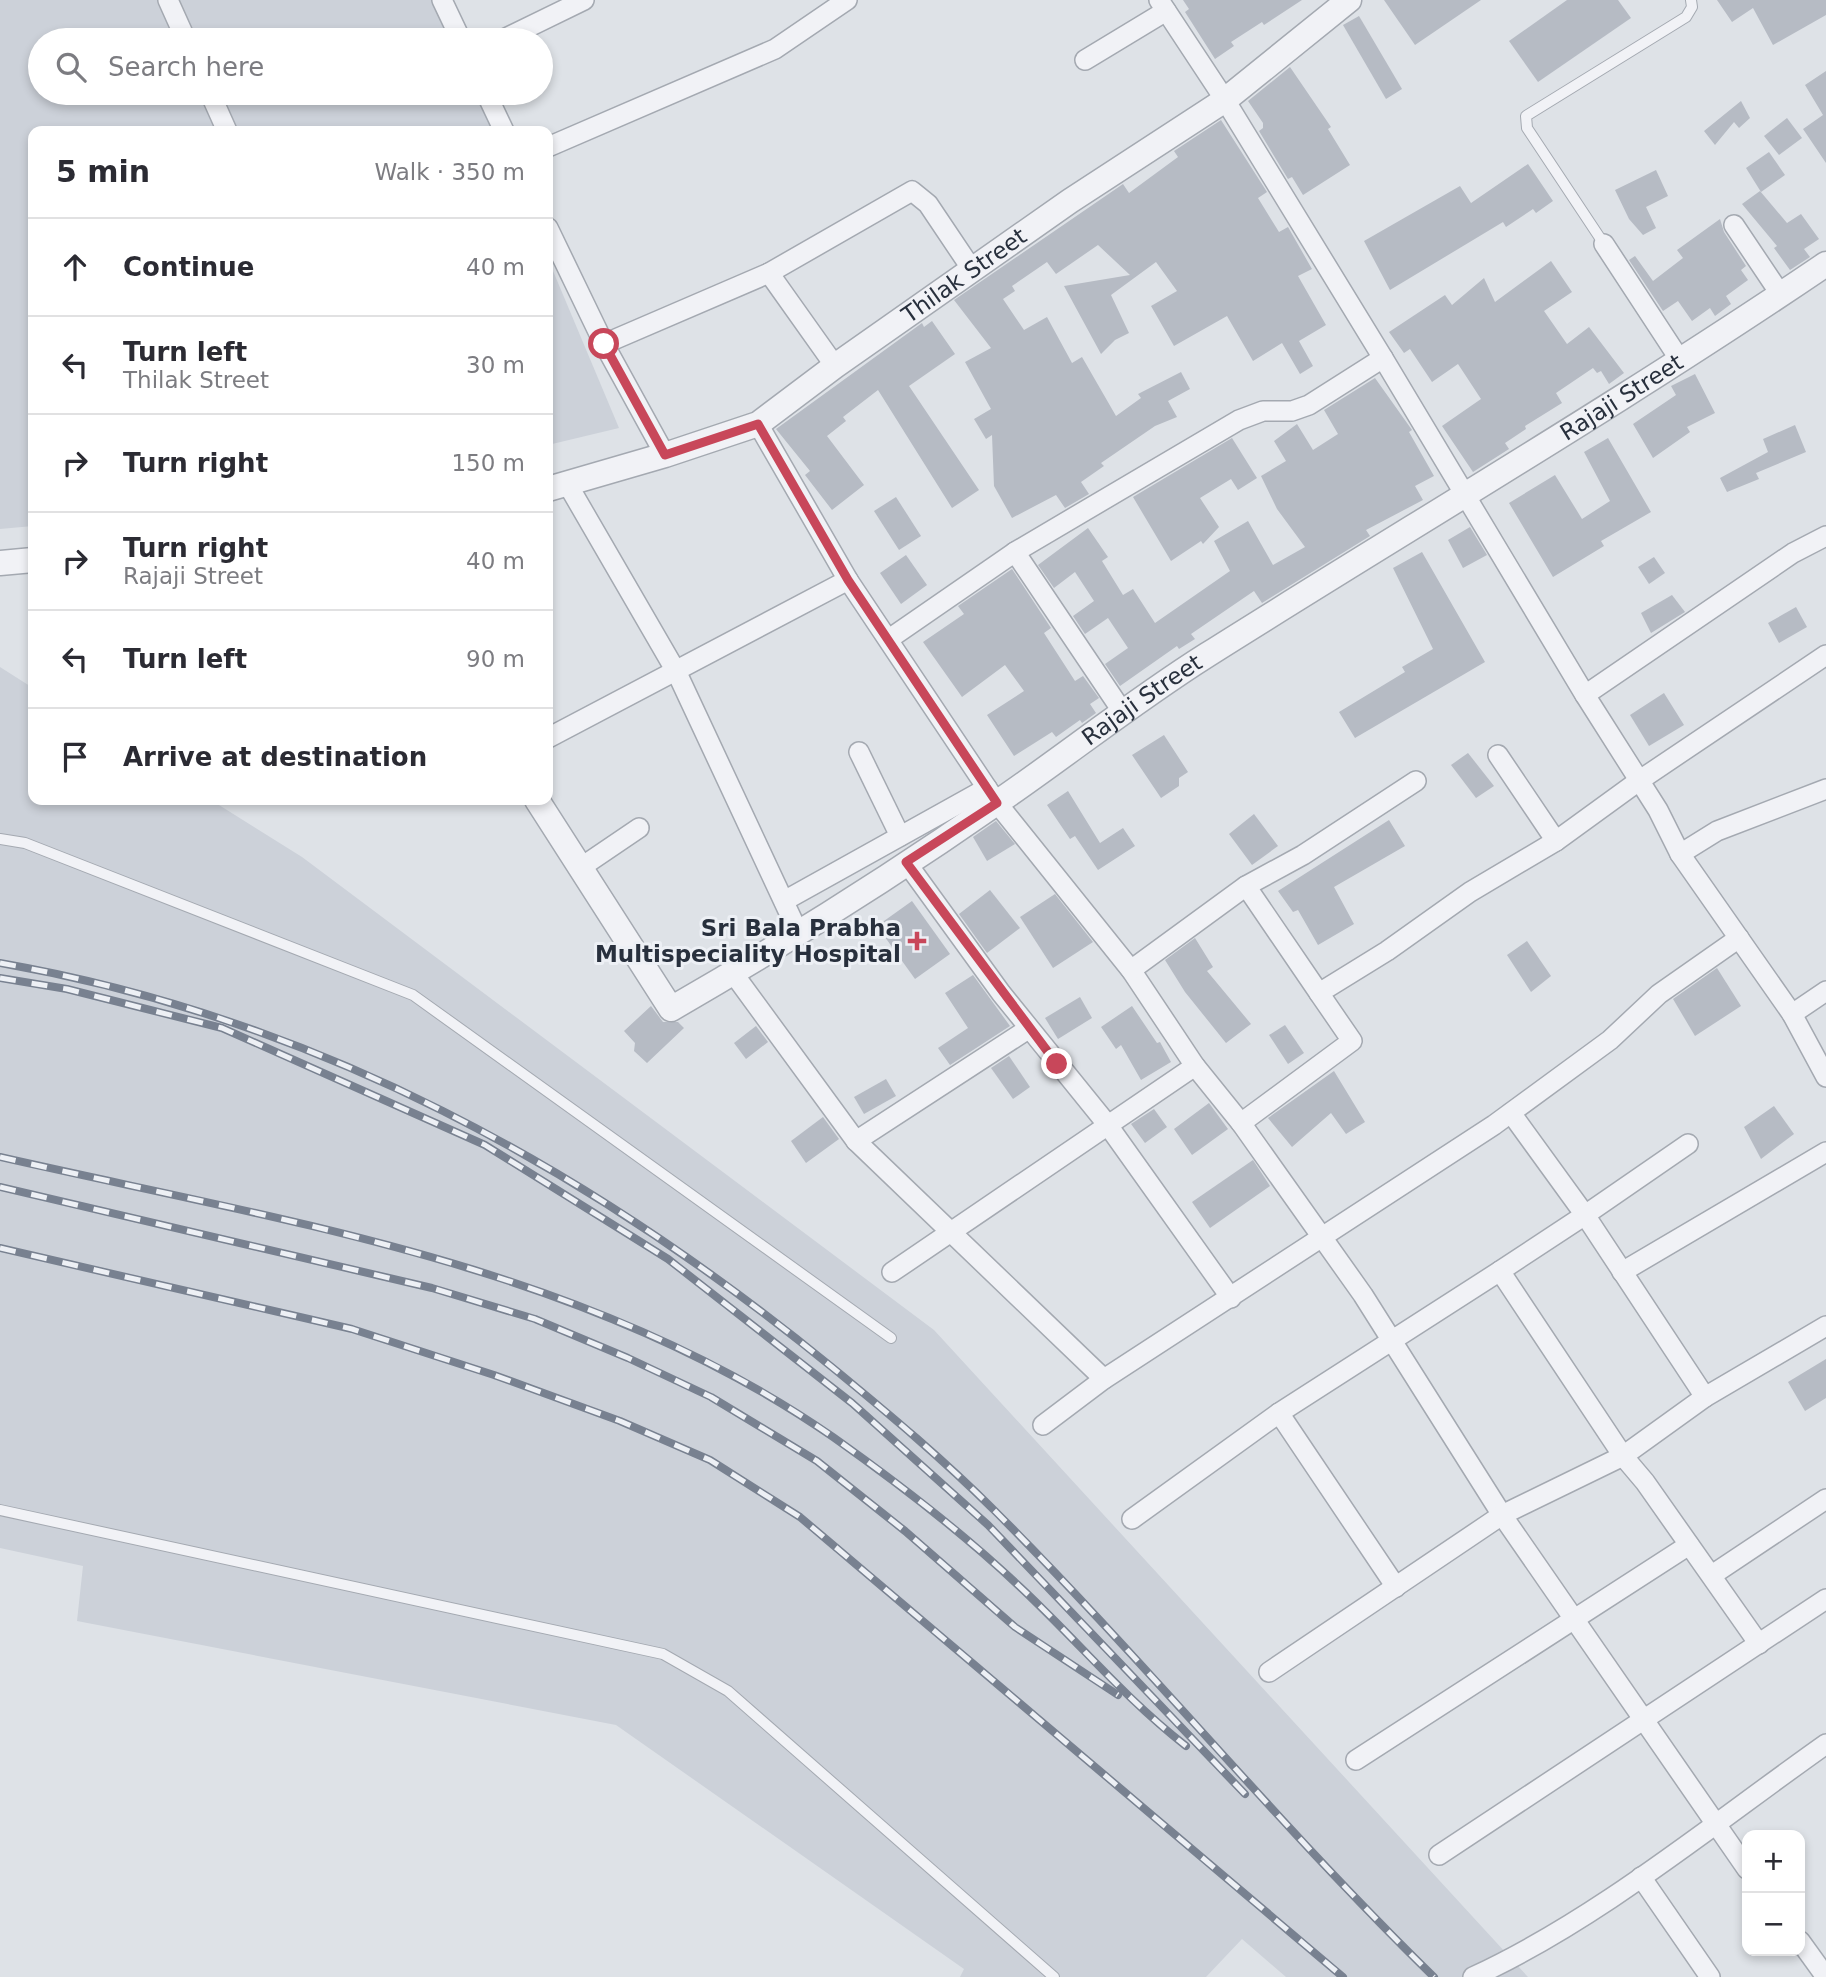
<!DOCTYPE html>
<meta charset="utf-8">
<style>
body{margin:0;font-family:"DejaVu Sans",sans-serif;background:#f2f2f3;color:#2b2b33}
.controls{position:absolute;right:21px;bottom:21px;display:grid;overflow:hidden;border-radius:14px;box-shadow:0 4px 10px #0003}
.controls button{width:63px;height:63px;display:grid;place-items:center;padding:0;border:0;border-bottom:2px solid #e1e1e2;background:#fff;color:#2b2b33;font:35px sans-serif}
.stop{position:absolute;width:21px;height:21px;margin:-16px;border:5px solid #c8475a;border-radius:50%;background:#fff}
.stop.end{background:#c8475a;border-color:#fff;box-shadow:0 2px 7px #0008}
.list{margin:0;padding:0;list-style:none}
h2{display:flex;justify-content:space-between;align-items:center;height:91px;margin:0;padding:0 28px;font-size:30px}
h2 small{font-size:23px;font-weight:400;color:#7c7c81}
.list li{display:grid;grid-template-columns:46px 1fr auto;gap:21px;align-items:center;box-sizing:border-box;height:98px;padding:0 28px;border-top:2px solid #e1e1e2}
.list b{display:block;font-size:26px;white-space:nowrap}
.list p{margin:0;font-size:23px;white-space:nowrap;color:#7c7c81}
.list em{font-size:23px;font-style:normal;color:#7c7c81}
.icon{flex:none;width:38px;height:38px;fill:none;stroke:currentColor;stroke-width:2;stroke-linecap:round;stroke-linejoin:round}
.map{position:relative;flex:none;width:1826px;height:1977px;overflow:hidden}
.search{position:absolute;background:#fff;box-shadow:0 4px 10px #0003;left:28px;top:28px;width:525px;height:77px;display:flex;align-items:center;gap:18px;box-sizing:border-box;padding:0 24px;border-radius:38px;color:#7c7c81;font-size:26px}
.panel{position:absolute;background:#fff;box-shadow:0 4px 10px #0003;left:28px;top:126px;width:525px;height:679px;border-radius:14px}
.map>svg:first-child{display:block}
</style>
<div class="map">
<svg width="1826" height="1977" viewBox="0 0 1826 1977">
<rect width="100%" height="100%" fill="#dee2e7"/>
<g fill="#ccd1d9">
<polygon points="0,0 439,0 456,40 40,40 40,93 478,93 494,131 33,131 33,526 0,529"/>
<polygon points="548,259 619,428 548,445"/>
<polygon points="0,667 33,688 33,800 211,800 302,857 934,1330 1528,1977 1286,1977 1242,1939 1206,1977 960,1977 964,1969 616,1725 77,1621 83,1566 0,1548"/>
</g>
<g fill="#b6bbc4">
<polygon points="1183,0 1302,0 1264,25 1262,22 1231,42 1234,46 1215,59 1185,12 1189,9"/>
<polygon points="1384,0 1481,0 1415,45"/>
<polygon points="1567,0 1618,0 1631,18 1538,82 1509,41"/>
<polygon points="1717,0 1826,0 1826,15 1773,45 1753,8 1732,22"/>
<polygon points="1359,16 1402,89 1386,99 1343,25"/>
<polygon points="1290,67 1331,127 1328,129 1350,165 1303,195 1292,177 1288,179 1259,131 1263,128 1263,123 1248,101"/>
<polygon points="1826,71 1826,163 1803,129 1823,115 1805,85"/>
<polygon points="1741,101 1750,118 1739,128 1734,122 1715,145 1704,131"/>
<polygon points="1787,118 1802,138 1779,155 1764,136"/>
<polygon points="1221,120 1267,192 1258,198 1279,232 1288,227 1312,269 1298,276 1326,325 1299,341 1313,366 1300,374 1282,343 1253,361 1227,316 1174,346 1151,306 1177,291 1156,262 1111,295 1129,333 1115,340 1101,354 1064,286 1130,275 1098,245 1056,274 1047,262 1012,286 1015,291 1003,299 1024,330 1047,317 1072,363 1082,357 1116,416 1141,398 1138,394 1181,372 1190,389 1168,401 1177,417 1155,426 1101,463 1104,466 1081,482 1089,494 1065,508 1056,495 1012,518 994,486 992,435 986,439 974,419 991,409 965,362 991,348 954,300 1123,184 1129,193 1178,157 1174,151"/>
<polygon points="1769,152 1785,175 1761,192 1746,168"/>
<polygon points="1528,164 1553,201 1536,213 1533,209 1506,227 1503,222 1390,290 1364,241 1460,186 1471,203"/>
<polygon points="1656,170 1668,196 1646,207 1656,228 1643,235 1629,219 1615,190"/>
<polygon points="1760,191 1787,223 1801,214 1819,239 1804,249 1810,257 1790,270 1774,248 1777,246 1742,204"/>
<polygon points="1720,219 1724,232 1746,266 1741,270 1748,280 1726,296 1731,304 1715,316 1710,308 1692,321 1678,301 1663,311 1629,260 1635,256 1653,281 1683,258 1677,250"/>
<polygon points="1551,261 1572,292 1544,311 1567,344 1589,327 1624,373 1609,384 1601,371 1597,373 1593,368 1556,393 1562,403 1525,426 1526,429 1505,443 1509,449 1473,472 1442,426 1481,399 1458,364 1432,382 1410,349 1404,353 1389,332 1445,295 1452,305 1484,278 1495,302"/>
<polygon points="932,321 955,354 909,386 979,490 952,508 878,390 843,417 846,421 827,436 864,485 832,510 805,475 810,471 776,429 922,323 924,327"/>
<polygon points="1695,374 1715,413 1687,427 1690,432 1653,458 1633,424 1676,395 1671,386"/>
<polygon points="1375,378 1412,430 1409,432 1434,476 1415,486 1423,500 1366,530 1370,536 1262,603 1254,591 1191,634 1195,639 1179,649 1177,646 1120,686 1105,664 1128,648 1108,618 1085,634 1073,616 1094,601 1075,572 1054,588 1038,565 1088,528 1108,557 1102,561 1123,595 1133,589 1155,623 1230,571 1214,541 1248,521 1273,565 1305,547 1277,509 1261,476 1286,461 1274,441 1297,424 1313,450 1338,434 1324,410"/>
<polygon points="1795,425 1806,452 1756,473 1759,479 1727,492 1720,478 1768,452 1763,439"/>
<polygon points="1232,438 1257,478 1238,490 1231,479 1200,498 1219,527 1203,544 1201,541 1171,561 1133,497"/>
<polygon points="1608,438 1651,512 1601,541 1604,546 1553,577 1509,503 1555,475 1582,519 1610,501 1584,452"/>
<polygon points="896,497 921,536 899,550 874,511"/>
<polygon points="1470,527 1487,555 1463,568 1448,540"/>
<polygon points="1422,552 1485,662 1355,738 1339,712 1405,672 1402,667 1433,649 1393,568"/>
<polygon points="906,555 927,585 901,604 880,573"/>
<polygon points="1654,557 1665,573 1649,584 1638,567"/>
<polygon points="1012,569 1051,628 1044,633 1075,681 1083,676 1099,698 1090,704 1096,713 1082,723 1080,720 1056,737 1052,732 1014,756 987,715 1024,691 1005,665 962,697 923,642 964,614 958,606"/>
<polygon points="1672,595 1685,612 1651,633 1641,613"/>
<polygon points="1796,607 1807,627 1779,643 1768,623"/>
<polygon points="1664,693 1684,725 1649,746 1630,715"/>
<polygon points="1164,735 1188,772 1179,778 1179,786 1161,798 1132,755"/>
<polygon points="1468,753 1494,786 1476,798 1451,765"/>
<polygon points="1068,791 1100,843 1123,828 1135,846 1098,870 1075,836 1070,839 1047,805"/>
<polygon points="1254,814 1278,846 1252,865 1229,834"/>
<polygon points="1389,820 1405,846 1334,887 1354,924 1318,945 1298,910 1293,912 1278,891"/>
<polygon points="996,821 1015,844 987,861 973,837"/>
<polygon points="990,890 1020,928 987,953 959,914"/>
<polygon points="1055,894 1093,942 1053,968 1020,917"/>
<polygon points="912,901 950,954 915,979 877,926"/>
<polygon points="1195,938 1213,967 1207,971 1251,1024 1226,1043 1185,992 1165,960"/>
<polygon points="1527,941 1551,976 1531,992 1507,955"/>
<polygon points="1717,968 1741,1006 1695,1036 1673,999"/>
<polygon points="973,975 1010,1026 950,1065 938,1048 968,1028 945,993"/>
<polygon points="1080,997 1092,1018 1058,1039 1045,1018"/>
<polygon points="651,1006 663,1022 678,1022 684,1028 647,1063 634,1051 635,1043 624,1031"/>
<polygon points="1132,1006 1157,1043 1160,1042 1171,1062 1141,1080 1121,1045 1116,1049 1101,1027"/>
<polygon points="1285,1025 1304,1053 1288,1064 1269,1035"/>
<polygon points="756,1026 768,1042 746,1059 734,1043"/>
<polygon points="1009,1056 1030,1087 1013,1099 991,1068"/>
<polygon points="1334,1071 1365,1122 1346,1134 1331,1113 1292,1147 1268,1118"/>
<polygon points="886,1079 896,1096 864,1114 854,1097"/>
<polygon points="1209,1103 1228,1129 1192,1155 1174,1129"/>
<polygon points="1774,1106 1794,1134 1761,1159 1744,1127"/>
<polygon points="1154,1109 1167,1127 1145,1143 1131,1124"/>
<polygon points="823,1117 839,1139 806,1163 791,1141"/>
<polygon points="1253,1160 1270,1186 1210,1228 1192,1202"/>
<polygon points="1826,1359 1826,1398 1805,1411 1788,1382"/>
</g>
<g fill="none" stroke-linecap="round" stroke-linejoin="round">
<g stroke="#a4a9b1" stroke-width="12">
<g id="service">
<polyline points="1604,244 1527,128 1526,116 1686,17 1692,7 1691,0"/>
<polyline points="0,839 25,843 413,995 891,1338"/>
<polyline points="0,1510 663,1654 728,1691 1054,1977"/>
</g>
</g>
<g stroke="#a4a9b1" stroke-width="22">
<g id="minor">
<polyline points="168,0 186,40"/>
<polyline points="442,0 461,40"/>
<polyline points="1159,0 1225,100 1383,358 1585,695 1658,810 1680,854 1792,1014 1826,1077"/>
<polyline points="502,40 584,0"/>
<polyline points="1085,60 1166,11"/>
<polyline points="210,93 227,131"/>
<polyline points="486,93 504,131"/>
<polyline points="548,147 775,49 847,0"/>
<polyline points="1734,225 1781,295"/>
<polyline points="548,228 604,344 665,455"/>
<polyline points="1604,244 1680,360"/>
<polyline points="769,273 912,191 928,204 973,271"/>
<polyline points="604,344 769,273 835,366"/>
<polyline points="758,424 848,580 997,803 1131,970 1195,1066 1241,1123 1363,1295 1502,1515 1747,1869"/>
<polyline points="568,485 677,673 798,932"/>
<polyline points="1015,552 1239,420 1263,411 1292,411 1309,405 1383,358"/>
<polyline points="889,639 1015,552 1122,711"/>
<polyline points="1585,695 1793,553 1826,536"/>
<polyline points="548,738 848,580"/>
<polyline points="859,752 900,836"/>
<polyline points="1498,755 1556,841"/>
<polyline points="1680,854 1717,831 1826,789"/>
<polyline points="906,862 1001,993 1107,1124 1231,1298"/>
<polyline points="580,868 639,828"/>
<polyline points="1246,886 1303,855 1416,781"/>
<polyline points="784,901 987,788"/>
<polyline points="1131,970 1246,886 1319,993"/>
<polyline points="733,973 856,1141 1104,1379"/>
<polyline points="1792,1014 1826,991"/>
<polyline points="1511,1113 1585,1215 1688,1144"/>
<polyline points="1241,1123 1352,1041 1319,993 1387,951 1470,892 1556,841 1640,780 1826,655"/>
<polyline points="856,1141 1028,1029"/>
<polyline points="892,1272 1195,1066"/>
<polyline points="1622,1272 1826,1152"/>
<polyline points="1705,1397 1826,1326"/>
<polyline points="1279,1413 1396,1587"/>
<polyline points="1043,1425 1104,1379 1494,1125 1610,1040 1659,994 1739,938"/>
<polyline points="1132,1519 1279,1413 1500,1271 1623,1456 1645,1482 1759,1644"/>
<polyline points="1712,1575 1826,1499"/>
<polyline points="1269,1672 1502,1515 1623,1456 1705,1397 1585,1215 1500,1271"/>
<polyline points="1356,1760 1689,1545"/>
<polyline points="1439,1855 1826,1599"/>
<polyline points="1641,1877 1710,1977"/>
<polyline points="1800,1941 1826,1977"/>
<path d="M1473,1977c124,-57 241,-154 353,-233"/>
</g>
</g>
<g stroke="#a4a9b1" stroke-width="27">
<g id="tertiary">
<path id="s1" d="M548,489l117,-34 93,-31 77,-58 235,-165 155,-101 124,-100"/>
<polyline points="0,563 33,560"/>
<path id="s2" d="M537,800l134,209c111,-64 221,-133 327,-207 70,-48 136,-101 209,-147 206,-130 417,-254 619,-391"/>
</g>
</g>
<use href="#service" stroke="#f1f2f6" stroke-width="10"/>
<use href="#minor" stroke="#f1f2f6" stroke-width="19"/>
<use href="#tertiary" stroke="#f1f2f6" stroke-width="24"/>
<g stroke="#788190" stroke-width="8">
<g id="rail">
<path d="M0,963c315,55 587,204 833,405 56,46 111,92 162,143 151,151 286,317 439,466"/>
<polyline points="0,978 67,989 222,1028 485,1145 668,1259 852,1403 988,1525 1245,1794"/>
<path d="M0,1157c286,65 587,109 833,280 65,46 129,95 186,149 58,54 104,111 167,160"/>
<polyline points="0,1187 432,1288 535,1319 628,1358 711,1397 817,1461 905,1531 1015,1627 1118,1695"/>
<polyline points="0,1248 352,1329 494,1375 620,1421 710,1460 800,1517 1343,1977"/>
</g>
</g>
<use href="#rail" stroke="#edf0f5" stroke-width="5" stroke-dasharray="16" stroke-linecap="butt"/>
</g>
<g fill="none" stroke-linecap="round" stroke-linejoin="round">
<polyline stroke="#c8475a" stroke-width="9" points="604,344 665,455 758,424 848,580 997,803 906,862 1057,1064"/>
</g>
<path fill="#c8475a" stroke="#edf0f5" stroke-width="2.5" d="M913.5 930.5h7v7h7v7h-7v7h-7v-7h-7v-7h7z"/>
<g text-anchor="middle" stroke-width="6" stroke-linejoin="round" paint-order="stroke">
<g font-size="23" fill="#28303d" stroke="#edf0f5">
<text dy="8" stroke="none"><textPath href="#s1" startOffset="474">Thilak Street</textPath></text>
<text dy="8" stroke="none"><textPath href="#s2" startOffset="1379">Rajaji Street</textPath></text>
<text dy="8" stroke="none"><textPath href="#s2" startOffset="812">Rajaji Street</textPath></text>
</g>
<g font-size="23" font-weight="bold" fill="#28303d" stroke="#edf0f5" text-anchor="end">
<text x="901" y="936">Sri Bala Prabha<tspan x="901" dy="26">Multispeciality Hospital</tspan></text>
</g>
</g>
</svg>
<div class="controls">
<button>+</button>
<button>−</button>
</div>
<div class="stop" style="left:604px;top:344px"></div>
<div class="stop end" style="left:1057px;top:1064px"></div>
<div class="search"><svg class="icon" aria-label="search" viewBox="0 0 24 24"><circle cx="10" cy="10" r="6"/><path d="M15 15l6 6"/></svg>Search here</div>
<section class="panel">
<h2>5 min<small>Walk · 350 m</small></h2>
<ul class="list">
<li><svg class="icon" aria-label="ahead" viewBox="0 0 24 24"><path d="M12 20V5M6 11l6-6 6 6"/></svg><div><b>Continue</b></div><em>40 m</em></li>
<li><svg class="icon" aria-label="left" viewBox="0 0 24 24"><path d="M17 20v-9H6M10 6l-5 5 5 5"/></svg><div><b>Turn left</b><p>Thilak Street</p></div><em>30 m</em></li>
<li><svg class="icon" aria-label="right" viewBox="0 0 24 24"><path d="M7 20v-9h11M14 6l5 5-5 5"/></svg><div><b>Turn right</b></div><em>150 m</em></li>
<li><svg class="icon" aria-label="right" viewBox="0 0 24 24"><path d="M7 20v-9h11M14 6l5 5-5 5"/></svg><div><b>Turn right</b><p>Rajaji Street</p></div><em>40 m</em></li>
<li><svg class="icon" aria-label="left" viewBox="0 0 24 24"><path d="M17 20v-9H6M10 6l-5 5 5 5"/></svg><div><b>Turn left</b></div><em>90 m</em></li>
<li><svg class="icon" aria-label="arrive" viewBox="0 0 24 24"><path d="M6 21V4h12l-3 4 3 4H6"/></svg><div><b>Arrive at destination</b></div></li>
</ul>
</section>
</div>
